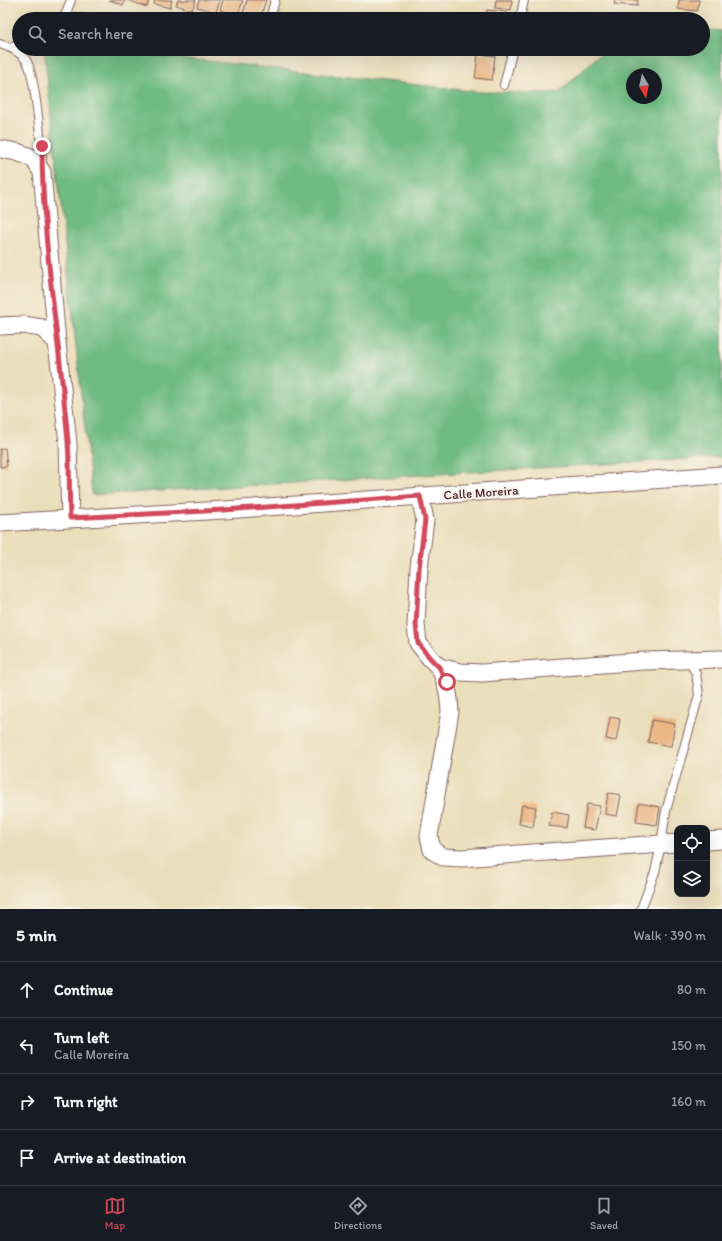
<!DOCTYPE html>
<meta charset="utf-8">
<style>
body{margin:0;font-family:Itim,sans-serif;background:#242831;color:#f1f3f6}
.controls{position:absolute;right:12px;bottom:12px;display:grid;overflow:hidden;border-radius:8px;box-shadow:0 4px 16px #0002}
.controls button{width:36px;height:36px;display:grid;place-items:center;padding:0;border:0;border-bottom:1px solid #363941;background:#171b24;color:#f1f3f6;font:20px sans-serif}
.compass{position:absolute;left:626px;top:68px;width:36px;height:36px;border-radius:50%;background:#171b24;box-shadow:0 4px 16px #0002;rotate:171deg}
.stop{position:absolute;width:12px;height:12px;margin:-9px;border:3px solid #d1495b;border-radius:50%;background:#fff}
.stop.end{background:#d1495b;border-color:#fff;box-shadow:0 1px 4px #0008}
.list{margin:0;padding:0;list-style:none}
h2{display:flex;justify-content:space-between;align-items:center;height:52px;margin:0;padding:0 16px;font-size:17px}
h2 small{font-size:13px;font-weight:400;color:#9ea1a6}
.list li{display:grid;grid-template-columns:26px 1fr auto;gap:12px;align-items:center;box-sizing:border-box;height:56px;padding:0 16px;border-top:1px solid #363941}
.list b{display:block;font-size:15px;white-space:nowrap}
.list p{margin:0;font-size:13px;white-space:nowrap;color:#9ea1a6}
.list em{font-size:13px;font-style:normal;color:#9ea1a6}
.icon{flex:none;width:22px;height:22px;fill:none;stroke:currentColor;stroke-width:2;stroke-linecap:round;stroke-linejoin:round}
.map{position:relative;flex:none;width:722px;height:909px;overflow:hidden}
.search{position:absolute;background:#171b24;box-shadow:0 4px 16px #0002;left:12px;right:12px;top:12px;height:44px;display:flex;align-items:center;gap:10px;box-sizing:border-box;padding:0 14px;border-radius:22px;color:#9ea1a6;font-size:15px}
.sheet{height:276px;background:#171b24}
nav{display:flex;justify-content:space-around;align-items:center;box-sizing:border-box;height:56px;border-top:1px solid #363941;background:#171b24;font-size:11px;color:#9ea1a6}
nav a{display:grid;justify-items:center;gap:2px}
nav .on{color:#d1495b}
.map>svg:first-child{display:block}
</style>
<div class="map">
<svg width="722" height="909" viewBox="0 0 722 909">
<rect width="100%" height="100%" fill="#f7f3e8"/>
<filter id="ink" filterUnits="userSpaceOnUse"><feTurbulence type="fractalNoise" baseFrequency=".025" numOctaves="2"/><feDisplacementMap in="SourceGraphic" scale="8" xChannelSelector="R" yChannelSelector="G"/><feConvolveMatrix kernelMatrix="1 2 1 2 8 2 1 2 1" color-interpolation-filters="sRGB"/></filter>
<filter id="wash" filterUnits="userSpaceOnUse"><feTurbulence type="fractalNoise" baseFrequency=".012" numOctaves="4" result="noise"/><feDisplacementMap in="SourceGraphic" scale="16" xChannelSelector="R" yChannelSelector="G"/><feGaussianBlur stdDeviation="0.9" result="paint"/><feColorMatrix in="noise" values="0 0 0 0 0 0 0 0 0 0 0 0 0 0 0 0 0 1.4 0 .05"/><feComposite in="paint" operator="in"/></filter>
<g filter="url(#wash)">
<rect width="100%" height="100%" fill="#ebdeba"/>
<path fill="#6fbb82" stroke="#5c6d56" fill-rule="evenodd" d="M703,30l19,1v426l-630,38 -48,-446h59l377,43 78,1 48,-44h97zM632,74h24v24h-24z"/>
<g id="blocks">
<g fill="#ebb785">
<polygon points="109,0 125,0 123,5"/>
<polygon points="127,0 149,0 147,7"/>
<polygon points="155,0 172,0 170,8 154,4"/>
<polygon points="178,0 196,0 192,10 176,5"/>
<polygon points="199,0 220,0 216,12 197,7"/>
<polygon points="223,0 243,0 238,15 220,10"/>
<polygon points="247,0 266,0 260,18 243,13"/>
<polygon points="496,0 512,0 511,10 495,8"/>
<polygon points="615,0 638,0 637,6 614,4"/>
<polygon points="679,0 699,0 697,11 678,9"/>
<polygon points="487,10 507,12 506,19 486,19"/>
<polygon points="481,49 499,49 499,52"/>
<polygon points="478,54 495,56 492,80 475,78"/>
<polygon points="5,448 7,466 0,467 0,449"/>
<polygon points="610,717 620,719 616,741 606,739"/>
<polygon points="652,720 675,724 671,746 648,742"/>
<polygon points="608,793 621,795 617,816 605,814"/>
<polygon points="639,803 660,807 657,825 636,822"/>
<polygon points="587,804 600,806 595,830 583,828"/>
<polygon points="522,805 536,807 533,827 519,824"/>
<polygon points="552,812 569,815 567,828 549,826"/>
</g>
</g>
</g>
<g filter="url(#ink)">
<use href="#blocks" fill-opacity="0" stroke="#82625d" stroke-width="1"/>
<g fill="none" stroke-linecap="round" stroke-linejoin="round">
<g stroke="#82625d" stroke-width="10">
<g id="service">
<polyline points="65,16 86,19"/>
<polyline points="53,19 65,16 71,0"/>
<polyline points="270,19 275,0"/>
<polyline points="520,19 524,0"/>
<path d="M0,44c10,3 19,7 26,16 9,12 16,90 16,107"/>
<polyline points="12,48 19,41"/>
<polyline points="504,85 513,49"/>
<polyline points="641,909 655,872 661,844 666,811 699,695 696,673 688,660"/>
</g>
</g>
<g stroke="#82625d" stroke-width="19">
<g id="minor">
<polyline points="0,149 17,152 33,158 42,172 57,342 68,443 70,518"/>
<polyline points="0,326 23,325 42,328 57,342"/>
<polyline points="420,496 425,520 419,568 416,625 418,643 430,658 439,667 460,672 482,673 644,661 722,659"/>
<polyline points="0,523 224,510 722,475"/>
<path d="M439,667c8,16 10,27 11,45l-21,124 3,14 11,7 18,1 216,-15"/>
<polyline points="707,841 722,840"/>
</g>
</g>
<use href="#service" stroke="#fff" stroke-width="8"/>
<use href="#minor" stroke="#fff" stroke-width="17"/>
</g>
</g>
<g fill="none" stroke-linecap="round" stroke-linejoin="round" filter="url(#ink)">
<path stroke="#d1495b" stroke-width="5" d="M42,146c0,99 18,197 26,296 2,25 1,51 2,76l154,-8 196,-14 5,24 -6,48 -3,57 2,18 12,15 9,9 8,15"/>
</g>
<g text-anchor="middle" stroke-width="4" stroke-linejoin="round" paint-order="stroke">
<g font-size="13" fill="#4a1f2b" stroke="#f7f3e8">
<text transform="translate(481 492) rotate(-4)" y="5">Calle Moreira</text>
</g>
</g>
</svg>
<div class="controls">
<button><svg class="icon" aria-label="locate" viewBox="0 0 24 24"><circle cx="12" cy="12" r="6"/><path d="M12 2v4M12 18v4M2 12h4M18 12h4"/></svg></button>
<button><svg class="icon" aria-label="layers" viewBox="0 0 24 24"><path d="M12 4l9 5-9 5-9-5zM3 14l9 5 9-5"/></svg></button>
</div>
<svg class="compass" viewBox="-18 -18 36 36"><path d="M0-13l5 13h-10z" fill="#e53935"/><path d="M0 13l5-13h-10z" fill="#9ea1a6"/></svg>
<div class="stop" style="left:447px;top:682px"></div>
<div class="stop end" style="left:42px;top:146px"></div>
<div class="search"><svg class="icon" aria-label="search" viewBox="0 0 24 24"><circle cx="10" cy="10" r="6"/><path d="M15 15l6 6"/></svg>Search here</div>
</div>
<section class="sheet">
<h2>5 min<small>Walk · 390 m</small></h2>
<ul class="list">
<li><svg class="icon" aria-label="ahead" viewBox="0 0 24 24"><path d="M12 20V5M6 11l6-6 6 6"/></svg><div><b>Continue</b></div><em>80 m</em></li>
<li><svg class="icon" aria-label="left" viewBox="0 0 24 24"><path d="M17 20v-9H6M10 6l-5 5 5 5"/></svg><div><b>Turn left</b><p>Calle Moreira</p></div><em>150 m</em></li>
<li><svg class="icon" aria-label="right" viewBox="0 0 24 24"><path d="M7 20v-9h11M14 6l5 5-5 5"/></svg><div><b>Turn right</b></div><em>160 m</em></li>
<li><svg class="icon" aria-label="arrive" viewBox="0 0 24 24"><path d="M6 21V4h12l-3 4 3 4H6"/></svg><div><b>Arrive at destination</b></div></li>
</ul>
</section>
<nav>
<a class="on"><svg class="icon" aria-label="map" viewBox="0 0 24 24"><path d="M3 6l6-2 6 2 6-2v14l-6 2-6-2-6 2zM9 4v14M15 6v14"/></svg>Map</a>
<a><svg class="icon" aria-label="directions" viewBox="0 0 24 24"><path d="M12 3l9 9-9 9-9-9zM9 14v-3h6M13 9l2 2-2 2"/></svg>Directions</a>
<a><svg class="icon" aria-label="saved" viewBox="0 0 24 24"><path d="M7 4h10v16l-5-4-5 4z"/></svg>Saved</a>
</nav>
